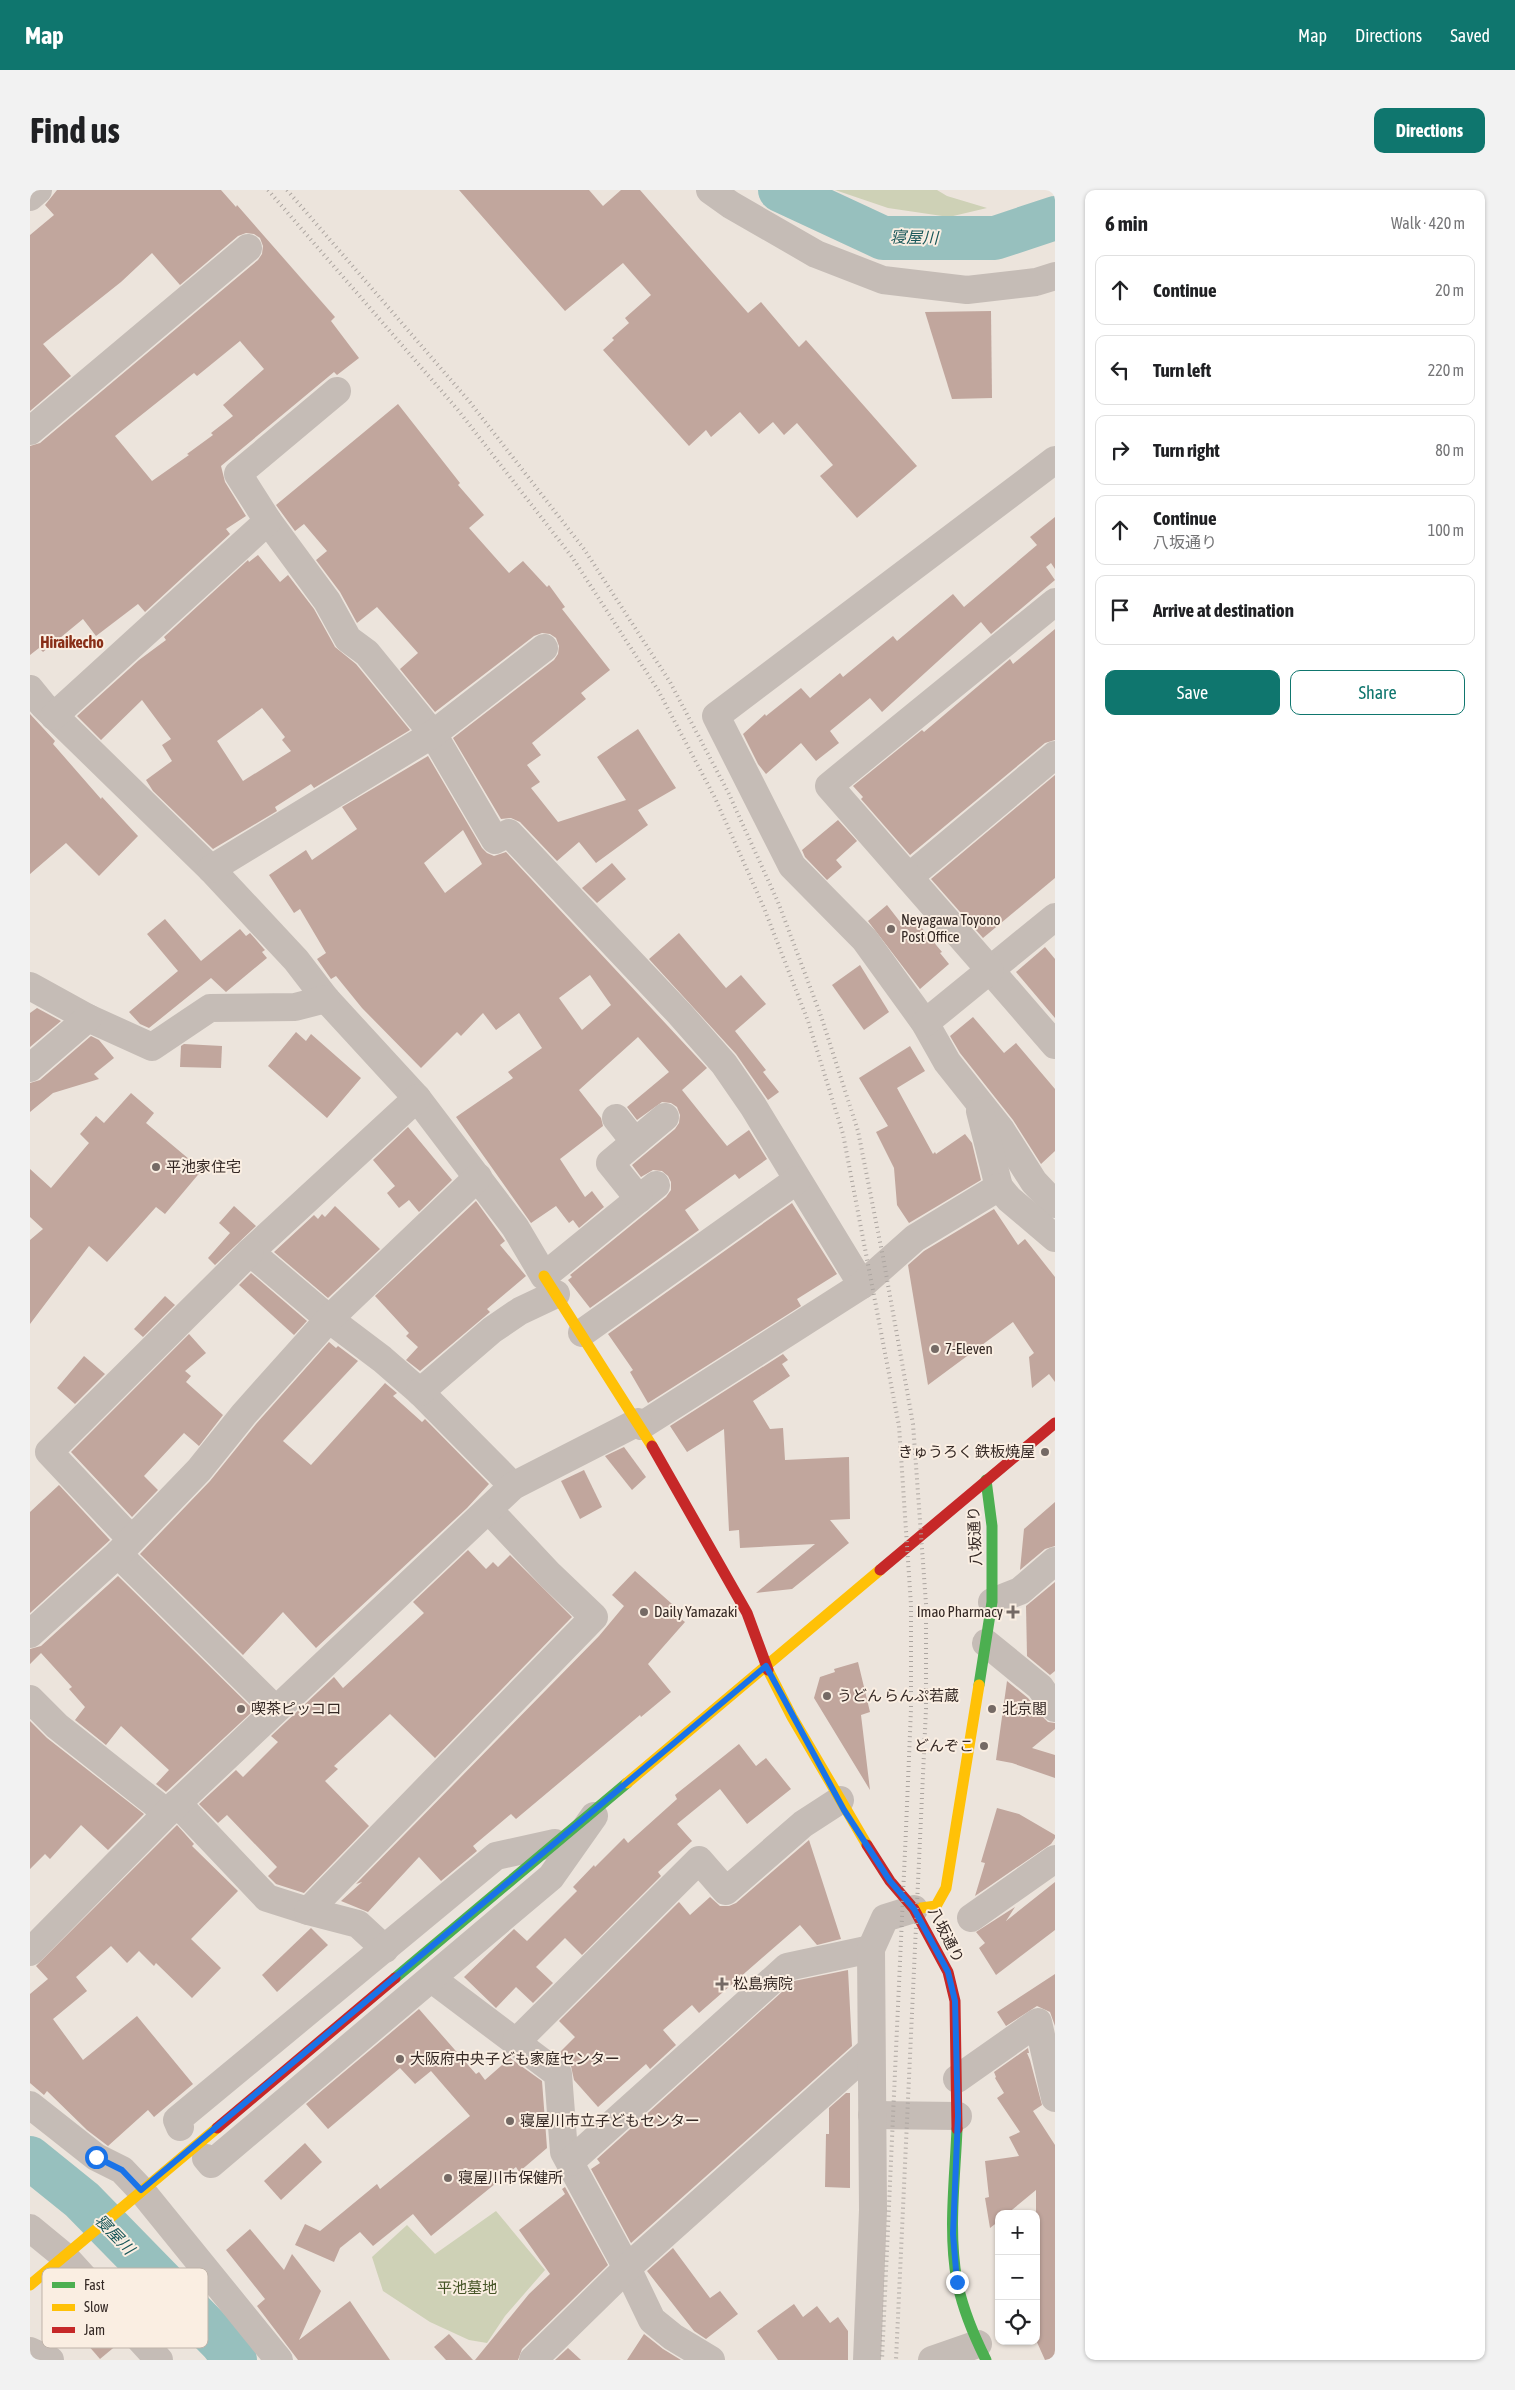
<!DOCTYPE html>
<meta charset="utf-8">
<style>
body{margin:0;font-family:"Asap Condensed","Noto Sans JP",sans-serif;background:#f2f2f2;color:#202124}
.controls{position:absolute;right:15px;bottom:15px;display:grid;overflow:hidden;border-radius:10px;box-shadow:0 1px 4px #0004}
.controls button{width:45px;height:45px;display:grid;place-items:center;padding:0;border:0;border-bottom:1px solid #e0e0e0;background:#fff;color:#202124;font:25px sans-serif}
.stop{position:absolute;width:15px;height:15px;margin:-11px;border:4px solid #1a73e8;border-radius:50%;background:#fff}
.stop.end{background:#1a73e8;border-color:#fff;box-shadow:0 1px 5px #0008}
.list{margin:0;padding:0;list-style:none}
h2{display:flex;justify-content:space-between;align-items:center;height:65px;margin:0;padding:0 20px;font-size:21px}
h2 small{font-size:16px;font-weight:400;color:#757577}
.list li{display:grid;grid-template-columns:32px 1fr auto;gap:15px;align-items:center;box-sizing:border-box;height:70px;margin:0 10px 10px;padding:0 10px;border:1px solid #e0e0e0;border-radius:10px}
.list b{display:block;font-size:19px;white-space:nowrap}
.list p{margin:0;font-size:16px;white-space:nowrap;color:#757577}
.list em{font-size:16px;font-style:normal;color:#757577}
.actions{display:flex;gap:10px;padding:15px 20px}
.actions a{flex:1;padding:11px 0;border:1px solid #0f766e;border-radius:10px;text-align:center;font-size:18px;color:#0f766e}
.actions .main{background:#0f766e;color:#fff}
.icon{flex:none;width:28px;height:28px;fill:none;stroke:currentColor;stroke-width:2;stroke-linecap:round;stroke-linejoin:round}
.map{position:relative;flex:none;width:1025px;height:2170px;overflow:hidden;border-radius:10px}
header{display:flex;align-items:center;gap:30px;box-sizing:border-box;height:70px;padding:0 25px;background:#0f766e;color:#fff}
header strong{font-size:24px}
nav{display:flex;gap:28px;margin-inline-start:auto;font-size:18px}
.intro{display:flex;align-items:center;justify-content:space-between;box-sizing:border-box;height:120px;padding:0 30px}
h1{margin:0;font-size:35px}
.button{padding:12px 22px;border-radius:10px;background:#0f766e;color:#fff;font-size:18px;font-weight:700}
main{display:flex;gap:30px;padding:0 30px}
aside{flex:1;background:#fff;border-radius:10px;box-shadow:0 1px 4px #0004}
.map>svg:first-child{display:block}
</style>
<header>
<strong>Map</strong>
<nav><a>Map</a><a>Directions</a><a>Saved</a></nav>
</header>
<div class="intro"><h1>Find us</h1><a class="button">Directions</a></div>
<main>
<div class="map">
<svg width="1025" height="2170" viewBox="0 0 1025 2170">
<rect width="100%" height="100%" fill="#ece4dc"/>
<g fill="#ced1b6">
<polygon points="805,0 907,0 917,6 957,18 919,27 858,18"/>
<polygon points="466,2021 515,2080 475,2126 457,2153 439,2150 400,2132 353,2101 342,2067 377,2035 405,2064"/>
</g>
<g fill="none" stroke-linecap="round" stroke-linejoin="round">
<g stroke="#97c0be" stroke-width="44">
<polyline points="750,0 853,48 965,48 1025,28"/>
<polyline points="0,1968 52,2010 191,2152 205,2170"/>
</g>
</g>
<g fill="#c1a69d" fill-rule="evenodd">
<path d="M27,0h164l15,17 1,-2 98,112 -4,4 28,37 -22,17 -3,-3 -113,94 4,16 21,34 -20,13 4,5 -85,78 -7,-8 -42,32 -13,-17 -40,33 -4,-4 -9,7v-209l10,-3 218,-183 4,-6 1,-8 -3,-8 -6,-4 -8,-1 -8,3 -58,49 -28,-32 -31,29 -78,62 28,32 -41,35v-176l24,-20 -9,-10zM210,151l24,28 -41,36 10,11 -22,17 2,2 -26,19 2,1 -37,26 -37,-45 79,-63 3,3z"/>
<polygon points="429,0 559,0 573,16 591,0 610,0 718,123 731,112 769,157 776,150 887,276 827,328 790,286 803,275 767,233 754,245 743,232 729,244 710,222 681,247 676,240 659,256 573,160 584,150 582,148 599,133 595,128 621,105 593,73 535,121"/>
<polygon points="961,121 962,208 922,209 895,122"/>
<polygon points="368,214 430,293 428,295 454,325 439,338 479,383 493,371 517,397 519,395 535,417 532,419 580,480 551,503 556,509 502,553 511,565 497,575 510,592 501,598 528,632 596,610 567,567 608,539 646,598 608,620 618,635 566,673 549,652 527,671 490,632 481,628 471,629 423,548 524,470 528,464 529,456 526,448 520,444 512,443 504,446 405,522 370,479 388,463 347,417 327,433 310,402 286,370 297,361 274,334 265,341 246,315"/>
<polygon points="1025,327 1025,379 1021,373 1016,377 1025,390 961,444 951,432 852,522 840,508 800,541 809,553 786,571 771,553 736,584 728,574 713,544 735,524 736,526 771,498 780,508 810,483 813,487 863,446 867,451 923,404 934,417 1007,355 1000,347"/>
<path d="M228,365l22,27 8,-7 26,34 21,38 21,17 54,66 -96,58 -3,-4 -36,23 2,4 -64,38 -60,-58 -7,-11 26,-19 -10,-16 9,-6 -29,-39 -41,40 -24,-24 62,-56 27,-20 -2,-3 84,-77 1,2zM232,518l23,29 -3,3 9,11 -48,30 -26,-40z"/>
<polygon points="1025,439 1025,550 1015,553 880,665 831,609 833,607 823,596 892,540 894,542 980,469 983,474"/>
<polygon points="0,524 25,551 23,554 71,609 72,607 108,646 69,686 36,653 0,684"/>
<path d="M398,566l54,92 5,5 7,3 12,-4 201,216 -25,22 45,56 22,-16 18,29 -28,20 -4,-5 -50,36 14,20 -109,78 -22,-28 4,-3 -2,-2 96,-78 5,-7v-8l-3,-6 -6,-5 -9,-1 -12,7 -9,-12 43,-36 4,-6 1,-8 -3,-8 -6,-4 -9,-1 -25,18 -10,-13 42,-35 -31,-35 -59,53 22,28 2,8 -43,33 25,38 7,-6 12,16 -25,21 -6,-8 -4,3 -13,-17 -25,17 -75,-106 57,-39 -5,-6 34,-24 -23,-35 -23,17 -13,-17 -22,23 -4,-4 -36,36 -59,-60 -26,-32 -5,3 -14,-20 9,-6 -26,-44 -6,4 -25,-38 37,-25 6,10 45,-31 -15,-22zM433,640l19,34 -37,29 -21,-30zM560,785l21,30 -29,25 -23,-32z"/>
<polygon points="1025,585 1025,688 953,748 901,689"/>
<polygon points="808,630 827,651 806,670 812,677 797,690 775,667 772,660"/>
<polygon points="582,673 596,689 567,713 552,698"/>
<polygon points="857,715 871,733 881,725 912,762 910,763 919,774 890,799 838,731"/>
<polygon points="135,729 171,771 210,739 216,746 220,743 234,759 235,760 232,762 237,768 196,802 181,788 119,838 110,834 99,822 148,781 117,744"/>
<polygon points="649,743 696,798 711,785 736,814 705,841 736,880 733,882 749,902 738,910 706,864 619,769"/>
<polygon points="1015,757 1025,769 1025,828 986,782"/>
<polygon points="830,775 859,822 834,840 802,795"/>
<polygon points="7,818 31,831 0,857 0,823"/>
<polygon points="943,827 974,863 986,853 1025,899 1025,961 1011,974 983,930 930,863 920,846"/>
<polygon points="266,842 276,851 281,844 331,888 297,928 238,876"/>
<polygon points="61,846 69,850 84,868 64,884 69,889 23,903 0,922 0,893 10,890"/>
<polygon points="154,854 192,856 191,878 150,877 151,856"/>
<polygon points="880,856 895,881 867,898 903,964 905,962 906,964 935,944 942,953 951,990 879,1033 867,1015 864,978 846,942 858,936 829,888"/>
<polygon points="101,903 124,923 116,933 172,980 135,1024 126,1017 77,1072 59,1056 0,1134 0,1050 13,1039 0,1027 0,979 21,998 59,953 50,944 66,926 74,933"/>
<polygon points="378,937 422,990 389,1022 379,1010 369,1018 357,1003 365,996 343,970"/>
<polygon points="446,1011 475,1051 470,1055 496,1086 457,1119 460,1122 390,1181 376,1170 388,1157 376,1146 379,1143 345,1106"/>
<polygon points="762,1013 807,1084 767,1109 771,1116 618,1213 600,1182 603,1180 578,1144"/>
<polygon points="204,1016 226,1036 185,1075 178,1068 200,1043 189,1033"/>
<polygon points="305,1016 350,1059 298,1108 244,1062 284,1025 288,1029 292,1024 295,1027"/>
<polygon points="964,1019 988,1055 995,1049 1025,1087 1025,1192 1019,1184 1002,1198 999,1167 1004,1163 983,1132 898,1195 878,1075 894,1061"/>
<polygon points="221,1083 277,1131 264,1145 209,1095"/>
<polygon points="135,1106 145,1115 113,1147 104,1139"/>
<polygon points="159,1144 176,1163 155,1181 161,1186 156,1192 193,1225 169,1256 154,1243 114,1286 128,1300 102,1327 41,1262"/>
<polygon points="299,1152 306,1158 308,1156 328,1171 253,1251 281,1275 355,1193 367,1203 363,1206 392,1232 395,1229 459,1294 437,1318 286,1458 253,1422 213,1465 110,1364 180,1291 226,1234"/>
<polygon points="753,1164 758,1170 752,1174 760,1186 723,1211 740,1239 753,1238 755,1270 819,1267 820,1329 800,1330 819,1353 762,1399 726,1403 785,1354 710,1358 709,1340 699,1341 694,1239 657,1262 640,1236"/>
<polygon points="54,1166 75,1184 45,1214 27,1198"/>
<polygon points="594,1257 616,1287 602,1300 575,1266"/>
<polygon points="554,1280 572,1317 550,1329 531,1291"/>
<polygon points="29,1295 80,1350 0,1423 0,1322"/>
<polygon points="1025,1312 1025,1356 1015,1359 990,1380 994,1339"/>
<polygon points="438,1360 456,1379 463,1372 468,1377 480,1365 542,1427 405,1568 360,1524 304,1576 308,1579 295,1591 339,1636 274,1703 246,1694 238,1686 247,1677 197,1625 188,1633 169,1614 206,1580 213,1587 248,1552 241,1546 304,1487 313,1498 394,1423 383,1412"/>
<polygon points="605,1381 651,1422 647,1426 655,1432 618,1474 641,1502 611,1527 610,1525 486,1629 481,1624 443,1656 447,1661 411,1691 389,1667 338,1722 311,1711 332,1692 326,1694 569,1446 594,1416 582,1405"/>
<polygon points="88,1386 224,1520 136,1602 126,1594 139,1580 91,1536 76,1555 45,1530 55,1517 39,1499 42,1497 11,1463 0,1474 0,1459 11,1456"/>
<polygon points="1025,1392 1025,1481 1020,1485 997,1466 996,1416"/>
<polygon points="828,1472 840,1522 831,1525 840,1600 784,1508 790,1487 805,1482 804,1479"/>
<polygon points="977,1491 998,1508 1013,1527 1018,1532 1025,1533 1025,1539 1002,1558 1025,1565 1025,1588 982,1573 966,1570"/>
<polygon points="0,1531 17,1548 114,1624 78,1660 51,1635 20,1669 15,1664 0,1679"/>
<polygon points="709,1554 726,1576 736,1568 761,1599 717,1634 690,1599 647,1634 662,1651 628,1682 631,1686 552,1765 535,1748 506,1777 523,1793 503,1813 486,1797 466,1818 434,1787 484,1739 497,1751 547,1701 543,1697 564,1675 565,1677 594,1648 598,1653 647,1609 645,1605"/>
<polygon points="967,1618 989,1624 1025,1645 1025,1648 1021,1654 945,1706 955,1673 951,1672"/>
<polygon points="147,1635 164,1654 162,1656 208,1701 161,1749 191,1778 162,1808 126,1773 124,1776 109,1761 97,1773 81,1756 46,1787 57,1801 23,1829 53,1870 107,1826 163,1894 124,1927 118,1920 78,1956 57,1940 17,1901 14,1905 0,1893 0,1804 18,1789 6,1776"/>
<polygon points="779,1650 811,1749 787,1755 770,1735 669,1823 662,1815 633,1840 646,1855 620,1879 616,1874 568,1917 544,1890 541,1876 528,1864 545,1847 529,1831 649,1712 660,1725 680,1707 690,1716 699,1716 706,1713"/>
<polygon points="1025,1692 1025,1740 966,1785 949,1758 955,1753 946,1742 985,1717 976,1731"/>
<polygon points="281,1738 298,1755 247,1802 232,1785"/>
<polygon points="818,1780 822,1856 601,2053 561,1979 570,1973 567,1969 764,1791"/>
<polygon points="1025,1784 1025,1836 1020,1822 1007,1816 976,1836 967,1822"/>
<polygon points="389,1819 446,1884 449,1882 455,1890 480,1868 512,1891 517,1958 489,1982 486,1977 401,2046 383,2024 343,2056 330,2042 310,2058 304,2072 265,2055 275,2034 290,2041 347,1994 350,1999 440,1926 401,1881 385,1894 370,1878 298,1939 276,1914"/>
<polygon points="998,1858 999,1863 997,1863 1000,1870 1012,1915 1003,1921 1025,1955 1025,2170 1015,2170 1006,2150 1006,2000 977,2024 969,2024 969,2031 960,2038 955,2008 959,2007 955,1971 989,1966 979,1947 990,1942 967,1908 974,1903 965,1888 966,1887 964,1882"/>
<polygon points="816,1903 820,1903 820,1998 795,1997 796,1944 799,1944 799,1918"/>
<polygon points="275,1953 292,1972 251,2010 234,1991"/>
<polygon points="535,1997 578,2075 492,2159 488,2170 445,2170 499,2104 520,2084 489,2040 535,2004 532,1999"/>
<polygon points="220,2039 254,2080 262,2064 291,2101 269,2150 320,2111 360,2170 268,2170 227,2116 235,2109 196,2060"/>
<polygon points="643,2058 680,2108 690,2101 708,2124 676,2149 664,2141 617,2081"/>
<polygon points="48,2109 88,2154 70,2169 31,2124"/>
<polygon points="764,2114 773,2127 787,2116 800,2133 808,2127 818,2141 818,2170 748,2170 727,2141"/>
<polygon points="419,2144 443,2170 416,2170 404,2157"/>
<polygon points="614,2144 633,2159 651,2170 597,2170"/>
<polygon points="538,2158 551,2170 525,2170"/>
</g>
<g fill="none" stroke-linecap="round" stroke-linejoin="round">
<g stroke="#c5bcb6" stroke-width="28">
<polyline points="680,0 701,15 786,64 853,90 937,100 1006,92 1025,86"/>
<polyline points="0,7 8,0"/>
<polyline points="0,241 218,58"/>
<polyline points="1025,270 686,526 762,676 835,750 895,833 917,872 971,940 1004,992 1025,1014"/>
<polyline points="238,331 297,411 318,449 337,463 403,544 465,650 479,643 649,823 694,874 723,916 832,1095"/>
<polyline points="0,499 13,515 181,679 266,770 296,809 387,908 485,1037 514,1086 626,995"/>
<polyline points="24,526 238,331 208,284 307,201"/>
<polyline points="181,679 403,544 514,458"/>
<polyline points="879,687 1025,565"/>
<polyline points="1025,727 960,780 1025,855"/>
<polyline points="0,796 58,828 122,857 180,818 265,817 296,809"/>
<polyline points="895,833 960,780 799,596 1025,412"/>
<polyline points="0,878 58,828"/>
<polyline points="387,908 220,1062 299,1129 352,1169 390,1202 483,1296"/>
<polyline points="950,921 969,997"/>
<polyline points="586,928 605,952"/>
<polyline points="609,1009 580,973 635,927"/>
<polyline points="552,1143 767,990"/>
<polyline points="390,1202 462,1140 490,1121 526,1104"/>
<polyline points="611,1236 832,1095 885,1048 969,997 979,1009 1025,1048"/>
<polyline points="101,1349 19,1262 220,1062"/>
<polyline points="88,1364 245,1519"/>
<polyline points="962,1412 990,1401 1025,1371"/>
<polyline points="0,1444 88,1364 169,1280 214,1224 299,1129 448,987"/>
<polyline points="956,1453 1010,1497 1025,1518"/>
<polyline points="0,1509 27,1536 137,1623"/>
<polyline points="147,1613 237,1708 278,1721"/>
<polyline points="941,1728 1025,1669"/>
<polyline points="355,1759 328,1734 278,1721 564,1427 520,1385 459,1320"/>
<polyline points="0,1762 137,1623 483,1296 608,1232"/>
<polyline points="402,1789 528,1884 534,1962 597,2078 622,2130 643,2147 681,2170"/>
<polyline points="486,1852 669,1670 696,1701 773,1634 810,1610"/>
<polyline points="927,1889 1008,1832 1025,1908"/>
<polyline points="0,1915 66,1967 92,1980 111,2000 249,2170"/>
<polyline points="842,1925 928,1926"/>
<polyline points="150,1937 147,1930 466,1666 525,1653"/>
<polyline points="176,1968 181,1974 521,1687 564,1626"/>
<polyline points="540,1972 757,1777 841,1759"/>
<polyline points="0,2038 34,2066 129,2170"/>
<polyline points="0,2161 20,2170"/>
<polyline points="503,2170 597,2078 841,1860"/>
<polyline points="837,2170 843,2020 841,1759 855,1728 884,1719"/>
<polyline points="902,2170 948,2154"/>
</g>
<g stroke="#4caf50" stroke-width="11">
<polyline points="949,1495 962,1412 962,1336 956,1290"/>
<polyline points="365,1788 597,1593"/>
<path d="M927,1939c-2,50 -9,103 0,152 5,25 18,57 29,79"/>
</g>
<g stroke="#ffc107" stroke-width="11">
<polyline points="514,1086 622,1256"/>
<polyline points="738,1480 762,1527 837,1655"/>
<polyline points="597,1593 850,1380"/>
<polyline points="884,1719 906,1716 916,1698 949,1495"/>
<polyline points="0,2095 187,1938"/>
</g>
<g stroke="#c62828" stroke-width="11">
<polyline points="622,1256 717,1423 738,1480"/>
<polyline points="850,1380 1025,1233"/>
<polyline points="837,1655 860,1691 884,1719 918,1782 925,1811 927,1939"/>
<polyline points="187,1938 365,1788"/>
</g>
<g stroke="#aca5a0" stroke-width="4" stroke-dasharray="1 4" stroke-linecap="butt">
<polyline points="238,0 428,220 542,367 628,500 685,608 734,718 778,831 813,944 869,1236 881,1415 881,1519 876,1639 852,2170"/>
<polyline points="257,0 439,211 554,359 640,492 698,602 748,712 791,826 828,941 853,1067 883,1234 896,1414 896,1519 866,2170"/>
</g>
</g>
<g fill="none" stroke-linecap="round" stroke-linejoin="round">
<polyline stroke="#1a73e8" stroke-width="6" points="66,1967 92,1980 111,2000 736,1476 814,1620 860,1691 884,1719 918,1782 925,1811 927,1889 928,1926 923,2044 927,2092"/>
</g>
<g fill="#756a65" stroke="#faeee2" stroke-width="2">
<circle cx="861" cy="739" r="5"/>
<circle cx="126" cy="977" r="5"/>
<circle cx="905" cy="1159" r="5"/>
<circle cx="1015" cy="1262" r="5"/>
<circle cx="614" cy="1422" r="5"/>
<path d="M980.5 1414.5h5v5h5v5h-5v5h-5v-5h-5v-5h5z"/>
<circle cx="797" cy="1506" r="5"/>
<circle cx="211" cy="1519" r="5"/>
<circle cx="962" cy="1519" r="5"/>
<circle cx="954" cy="1556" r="5"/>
<path d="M689.5 1786.5h5v5h5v5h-5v5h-5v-5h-5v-5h5z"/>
<circle cx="370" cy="1869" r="5"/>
<circle cx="480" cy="1931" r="5"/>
<circle cx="418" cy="1988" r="5"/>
</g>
<g text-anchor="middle" stroke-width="4" stroke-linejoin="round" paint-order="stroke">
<g font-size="15" fill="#352925" stroke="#faeee2" text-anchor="start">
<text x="871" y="735">Neyagawa Toyono<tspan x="871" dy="17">Post Office</tspan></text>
<text x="136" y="982">平池家住宅</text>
<text x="915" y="1164">7-Eleven</text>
<text x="1005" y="1267" text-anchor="end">きゅうろく 鉄板焼屋</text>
<text x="624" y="1427">Daily Yamazaki</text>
<text x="973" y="1427" text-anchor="end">Imao Pharmacy</text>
<text x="807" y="1511">うどん らんぷ若蔵</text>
<text x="221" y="1524">喫茶ピッコロ</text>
<text x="972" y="1524">北京閣</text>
<text x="944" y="1561" text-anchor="end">どんぞこ</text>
<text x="703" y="1799">松島病院</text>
<text x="380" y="1874">大阪府中央子ども家庭センター</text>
<text x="490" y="1936">寝屋川市立子どもセンター</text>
<text x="428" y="1993">寝屋川市保健所</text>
</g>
<g font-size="15" fill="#352925" stroke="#faeee2">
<text transform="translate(945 1346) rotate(-93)" y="5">八坂通り</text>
<text transform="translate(916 1745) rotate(63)" y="5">八坂通り</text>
</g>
<g font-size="15" fill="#465527" stroke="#faeee2">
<text x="437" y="2103">平池墓地</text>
</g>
<g font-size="16" font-style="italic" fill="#185759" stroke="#faeee2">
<text transform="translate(884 47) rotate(1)" y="6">寝屋川</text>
<text transform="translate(85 2044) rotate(46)" y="6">寝屋川</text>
</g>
<g font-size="16" font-weight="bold" fill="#892f18" stroke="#faeee2">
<text x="42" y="458">Hiraikecho</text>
</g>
</g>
<rect x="12" y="2078" width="166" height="80" rx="8" fill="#faeee2" stroke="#bfb3a9" stroke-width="1"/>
<rect x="22" y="2092" width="23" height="6" fill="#4caf50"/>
<rect x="22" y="2114" width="23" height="7" fill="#ffc107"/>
<rect x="22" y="2137" width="23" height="6" fill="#c62828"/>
<g font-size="14" fill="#352925">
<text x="54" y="2100">Fast</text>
<text x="54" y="2122">Slow</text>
<text x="54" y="2145">Jam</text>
</g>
</svg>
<div class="controls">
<button>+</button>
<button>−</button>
<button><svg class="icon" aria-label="locate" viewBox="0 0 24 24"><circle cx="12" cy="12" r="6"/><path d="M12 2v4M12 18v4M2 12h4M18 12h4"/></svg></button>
</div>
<div class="stop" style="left:66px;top:1967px"></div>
<div class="stop end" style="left:927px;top:2092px"></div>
</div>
<aside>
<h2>6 min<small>Walk · 420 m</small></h2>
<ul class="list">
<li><svg class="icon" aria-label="ahead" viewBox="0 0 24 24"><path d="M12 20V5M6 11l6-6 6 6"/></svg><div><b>Continue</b></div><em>20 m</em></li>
<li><svg class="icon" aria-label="left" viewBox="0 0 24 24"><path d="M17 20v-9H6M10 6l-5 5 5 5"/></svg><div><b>Turn left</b></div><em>220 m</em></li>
<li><svg class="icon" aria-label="right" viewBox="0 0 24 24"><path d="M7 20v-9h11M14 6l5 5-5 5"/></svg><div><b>Turn right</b></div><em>80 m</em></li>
<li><svg class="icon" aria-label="ahead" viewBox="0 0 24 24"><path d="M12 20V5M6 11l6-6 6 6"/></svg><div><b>Continue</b><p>八坂通り</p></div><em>100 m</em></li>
<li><svg class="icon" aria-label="arrive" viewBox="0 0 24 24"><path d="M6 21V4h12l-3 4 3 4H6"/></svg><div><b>Arrive at destination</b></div></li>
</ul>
<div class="actions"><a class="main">Save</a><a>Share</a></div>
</aside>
</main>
